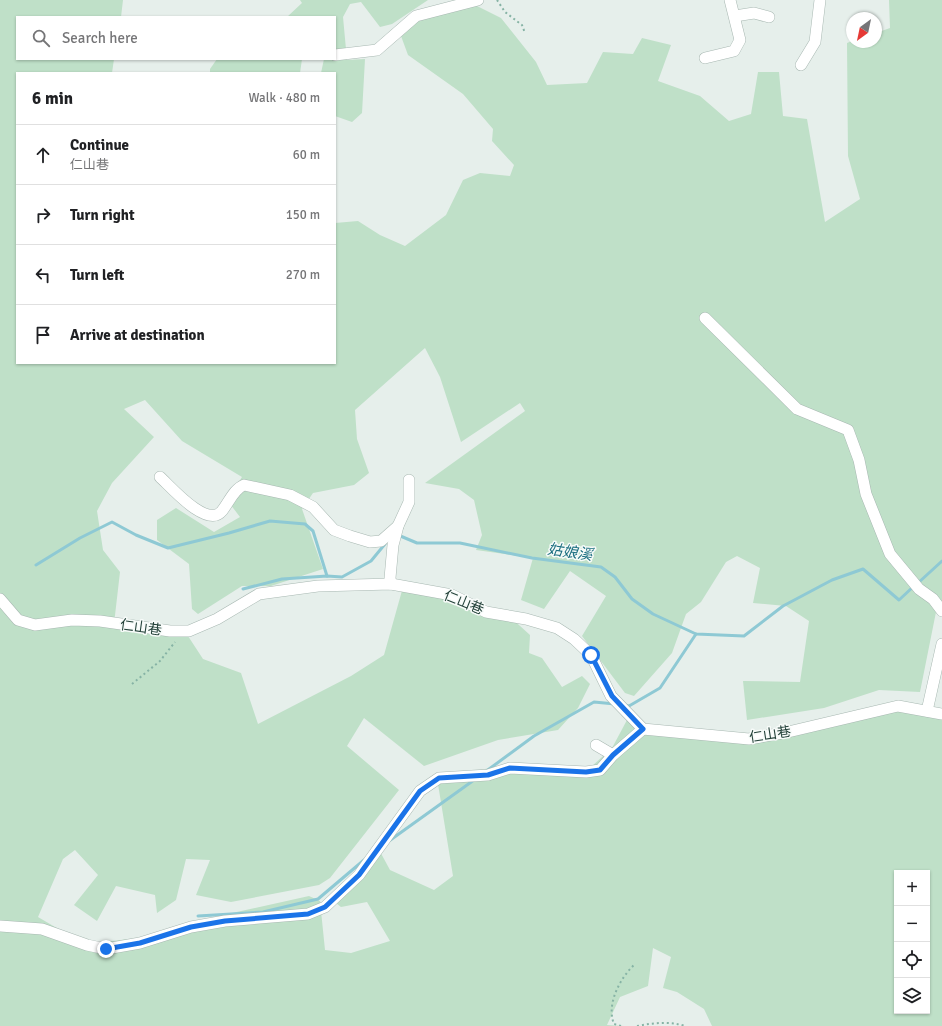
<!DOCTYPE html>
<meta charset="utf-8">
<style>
body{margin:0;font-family:Signika,"Noto Sans TC",sans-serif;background:#f6f6f6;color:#202124}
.controls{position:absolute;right:12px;bottom:12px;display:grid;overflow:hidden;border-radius:0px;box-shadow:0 1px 3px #0004}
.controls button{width:36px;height:36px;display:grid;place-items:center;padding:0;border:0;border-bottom:1px solid #e0e0e0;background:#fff;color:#202124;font:20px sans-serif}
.compass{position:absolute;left:846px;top:12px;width:36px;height:36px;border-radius:50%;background:#fff;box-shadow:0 1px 3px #0004;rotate:213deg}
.stop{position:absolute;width:12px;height:12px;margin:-9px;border:3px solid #1a73e8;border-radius:50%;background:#fff}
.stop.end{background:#1a73e8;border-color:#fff;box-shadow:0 1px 4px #0008}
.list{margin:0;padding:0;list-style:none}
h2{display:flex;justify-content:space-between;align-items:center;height:52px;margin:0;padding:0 16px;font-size:17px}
h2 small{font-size:13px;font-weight:400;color:#757577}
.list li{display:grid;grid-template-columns:26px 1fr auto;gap:12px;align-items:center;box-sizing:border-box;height:60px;padding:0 16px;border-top:1px solid #e0e0e0}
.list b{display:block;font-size:15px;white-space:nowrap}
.list p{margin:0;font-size:13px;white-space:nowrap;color:#757577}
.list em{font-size:13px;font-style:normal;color:#757577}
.icon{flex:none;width:22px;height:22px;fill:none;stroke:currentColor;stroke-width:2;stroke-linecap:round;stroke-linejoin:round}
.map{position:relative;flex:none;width:942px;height:1026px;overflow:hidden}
.search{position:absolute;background:#fff;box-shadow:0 1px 3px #0004;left:16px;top:16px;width:320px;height:44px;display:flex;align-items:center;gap:10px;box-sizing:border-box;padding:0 14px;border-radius:0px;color:#757577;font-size:15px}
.panel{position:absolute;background:#fff;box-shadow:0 1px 3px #0004;left:16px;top:72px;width:320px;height:292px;border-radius:0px}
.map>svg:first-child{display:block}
</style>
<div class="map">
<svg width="942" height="1026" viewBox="0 0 942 1026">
<rect width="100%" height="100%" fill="#e6efeb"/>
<g fill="#bfe0c8" fill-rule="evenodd">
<path d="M0,0h123l-2,17h-104v42h97l-2,14h-95v290h318v-140l23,-2 22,14 25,11 41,-31 17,-35 17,-7 30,3 4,-11 -22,-24 1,-12 -30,-35 -55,-39 -7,-19 11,-15 55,-20 34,17 35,44 11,23 40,-2 16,-31 30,2 9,-16 29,7 -13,36 42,15 29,25 22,-7 7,-42h21l4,44 24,3 18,103 35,-23 -12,-43 -1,-113 5,-2 24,1v-9l14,-5 -1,-28h53v606l-6,6 -16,80 -41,-2 -55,18 -77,12 -4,-39 57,1 9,-61 -23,-15 -33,-3 7,-35 -23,-12 -11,6 -25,40 -15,12 -14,39 -38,43 -9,-3 -43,-57 24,-40 -36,-25 -26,38 -23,-9 12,-42 -57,-8 6,-15 -8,-35 -15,-11 -34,-6 100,-72 -5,-8 -59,39 -21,-65 -15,-29 -70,62 2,29 12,34 -15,12 -41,8 -11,16 21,60 -52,17h-29l-44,28 -6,-5 -3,-45 -32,-24v-20l19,-12 38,24 26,-15 -13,-17 15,-23 -60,-36 -37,-41 -21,9 30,28 -42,46 -15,28 6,39 17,22 -6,52 74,12 15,23 38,14 17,51 93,-48 33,-21 19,-68 105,28 22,20 -1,18 13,5 20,29 20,-11 8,8 -12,24 -20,22 -60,10 -74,26 -60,-48 -17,28 52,44 -69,88 -11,7 -88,17 -35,-7 14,-35 -24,-1 -10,41 -19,13 -2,-18 -39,-9 -19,35 -23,-16 24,-30 -23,-25 -12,9 -25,58 46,27 64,-7 84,-24 77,-17 11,5 5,49 26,3 39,-12 -23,-39 -26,5 -9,-7 45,-54 13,24 44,20 19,-14 -16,-98 74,-14 80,3 21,-19 15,-28 17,8 31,3 104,3 110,-24 26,1 27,7v308h-230l-8,-17 -27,-17 -14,-4 8,-31 -18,-9 -5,38 -28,11 -13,28 17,1h-624zM897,873h30v138h-30z"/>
<polygon points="300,0 428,0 392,24 380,27 361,2 350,4 343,17 347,60 365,59 362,113 352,122 335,116 335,73 321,73 324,59 335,59 335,17 287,17 302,3"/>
<polygon points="217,59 302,59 300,73 210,73 210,69"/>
</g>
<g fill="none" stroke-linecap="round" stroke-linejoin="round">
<g stroke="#8ec9d4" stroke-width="3">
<polyline points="398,535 417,543 460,543 532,558 601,567 615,577 632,599 653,614 696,634 744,636 783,606 832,580 863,569 899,600 914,586"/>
<polyline points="36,565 80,538 112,522 136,535 168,548 229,533 270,521 305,524 313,531 327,576"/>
<polyline points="918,583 942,561"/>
<polyline points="243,589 282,579 327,576 342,577 371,561 385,544"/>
<polyline points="624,705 629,706 660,688 696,634"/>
<polyline points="485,772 534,736 594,702 615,704"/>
<polyline points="389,841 474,780"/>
<polyline points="198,916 263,912 318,899 364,860"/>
</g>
<g stroke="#a8b8b2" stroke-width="12">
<g id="minor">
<polyline points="735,16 754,13 769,17"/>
<polyline points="335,55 377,50 416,16 478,0"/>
<polyline points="705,58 734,51 740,40 730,0"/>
<polyline points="801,65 815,42 820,0"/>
<polyline points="705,318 797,409 848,430 859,460 866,494 890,554 919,589 933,599 942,611"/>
<path d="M160,477c11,10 47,52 62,34 7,-9 12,-22 22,-26l46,10 23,12 21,23 16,6 20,6 11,-1 17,-15"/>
<polyline points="391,584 390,578 393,545 398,526 409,502 409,480"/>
<polyline points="0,599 18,620 35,625 72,620 100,621 170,631 189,631 217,619 259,594 318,586 391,584 452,595 486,612 526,619 557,628 574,639 591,655 611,696 643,729 749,739 788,732 898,706 942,714"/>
<polyline points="927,711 942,644"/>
<polyline points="596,745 613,755"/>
<polyline points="0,926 42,929 87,945 106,949 140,943 191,927 225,921 308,914 325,907 359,875 420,791 439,778 488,775 510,768 586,772 600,770 613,755 643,729"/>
</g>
</g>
<g stroke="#86b3a5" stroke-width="2" stroke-dasharray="2 3" stroke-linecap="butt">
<polyline points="497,0 505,12 522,25 525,33"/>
<polyline points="132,684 160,661 175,642"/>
<path d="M621,1026l-7,-2c-8,-20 6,-46 21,-60"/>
<path d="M637,1026c16,-3 32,-5 48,0"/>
</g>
<use href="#minor" stroke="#fff" stroke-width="11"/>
</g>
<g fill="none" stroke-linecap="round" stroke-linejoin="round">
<polyline stroke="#1a73e8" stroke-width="5" points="106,949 140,943 191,927 225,921 308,914 325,907 359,875 420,791 439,778 488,775 510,768 586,772 600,770 613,755 643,729 612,696 591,655"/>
</g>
<g text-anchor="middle" stroke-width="3" stroke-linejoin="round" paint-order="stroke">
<g font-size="14" fill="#24423a" stroke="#f7fbf9">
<text transform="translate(464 602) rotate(22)" y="5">仁山巷</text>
<text transform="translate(141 627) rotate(8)" y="5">仁山巷</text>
<text transform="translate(770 734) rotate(-9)" y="5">仁山巷</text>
</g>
<g font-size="15" font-style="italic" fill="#1c6f80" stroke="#f7fbf9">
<text transform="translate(570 552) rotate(8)" y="5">姑娘溪</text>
</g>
</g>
</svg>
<div class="controls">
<button>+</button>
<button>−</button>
<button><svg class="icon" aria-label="locate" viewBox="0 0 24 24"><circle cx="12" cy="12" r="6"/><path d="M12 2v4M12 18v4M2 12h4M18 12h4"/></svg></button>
<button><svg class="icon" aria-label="layers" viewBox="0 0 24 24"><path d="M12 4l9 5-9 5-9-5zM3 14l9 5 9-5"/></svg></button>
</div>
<svg class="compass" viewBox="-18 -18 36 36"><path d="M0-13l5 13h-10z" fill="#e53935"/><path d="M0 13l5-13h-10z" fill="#757577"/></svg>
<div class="stop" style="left:591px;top:655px"></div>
<div class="stop end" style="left:106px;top:949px"></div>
<div class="search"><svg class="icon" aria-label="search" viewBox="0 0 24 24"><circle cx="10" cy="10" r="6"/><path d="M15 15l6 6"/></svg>Search here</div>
<section class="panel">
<h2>6 min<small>Walk · 480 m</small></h2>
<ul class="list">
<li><svg class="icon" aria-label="ahead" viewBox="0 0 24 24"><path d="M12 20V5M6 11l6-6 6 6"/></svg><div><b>Continue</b><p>仁山巷</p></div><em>60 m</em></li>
<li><svg class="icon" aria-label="right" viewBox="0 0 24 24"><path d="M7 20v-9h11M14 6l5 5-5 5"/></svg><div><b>Turn right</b></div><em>150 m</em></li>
<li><svg class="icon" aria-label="left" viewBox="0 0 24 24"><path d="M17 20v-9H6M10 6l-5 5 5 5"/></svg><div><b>Turn left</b></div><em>270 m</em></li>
<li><svg class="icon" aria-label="arrive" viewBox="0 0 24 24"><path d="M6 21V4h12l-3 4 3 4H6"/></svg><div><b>Arrive at destination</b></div></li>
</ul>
</section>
</div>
